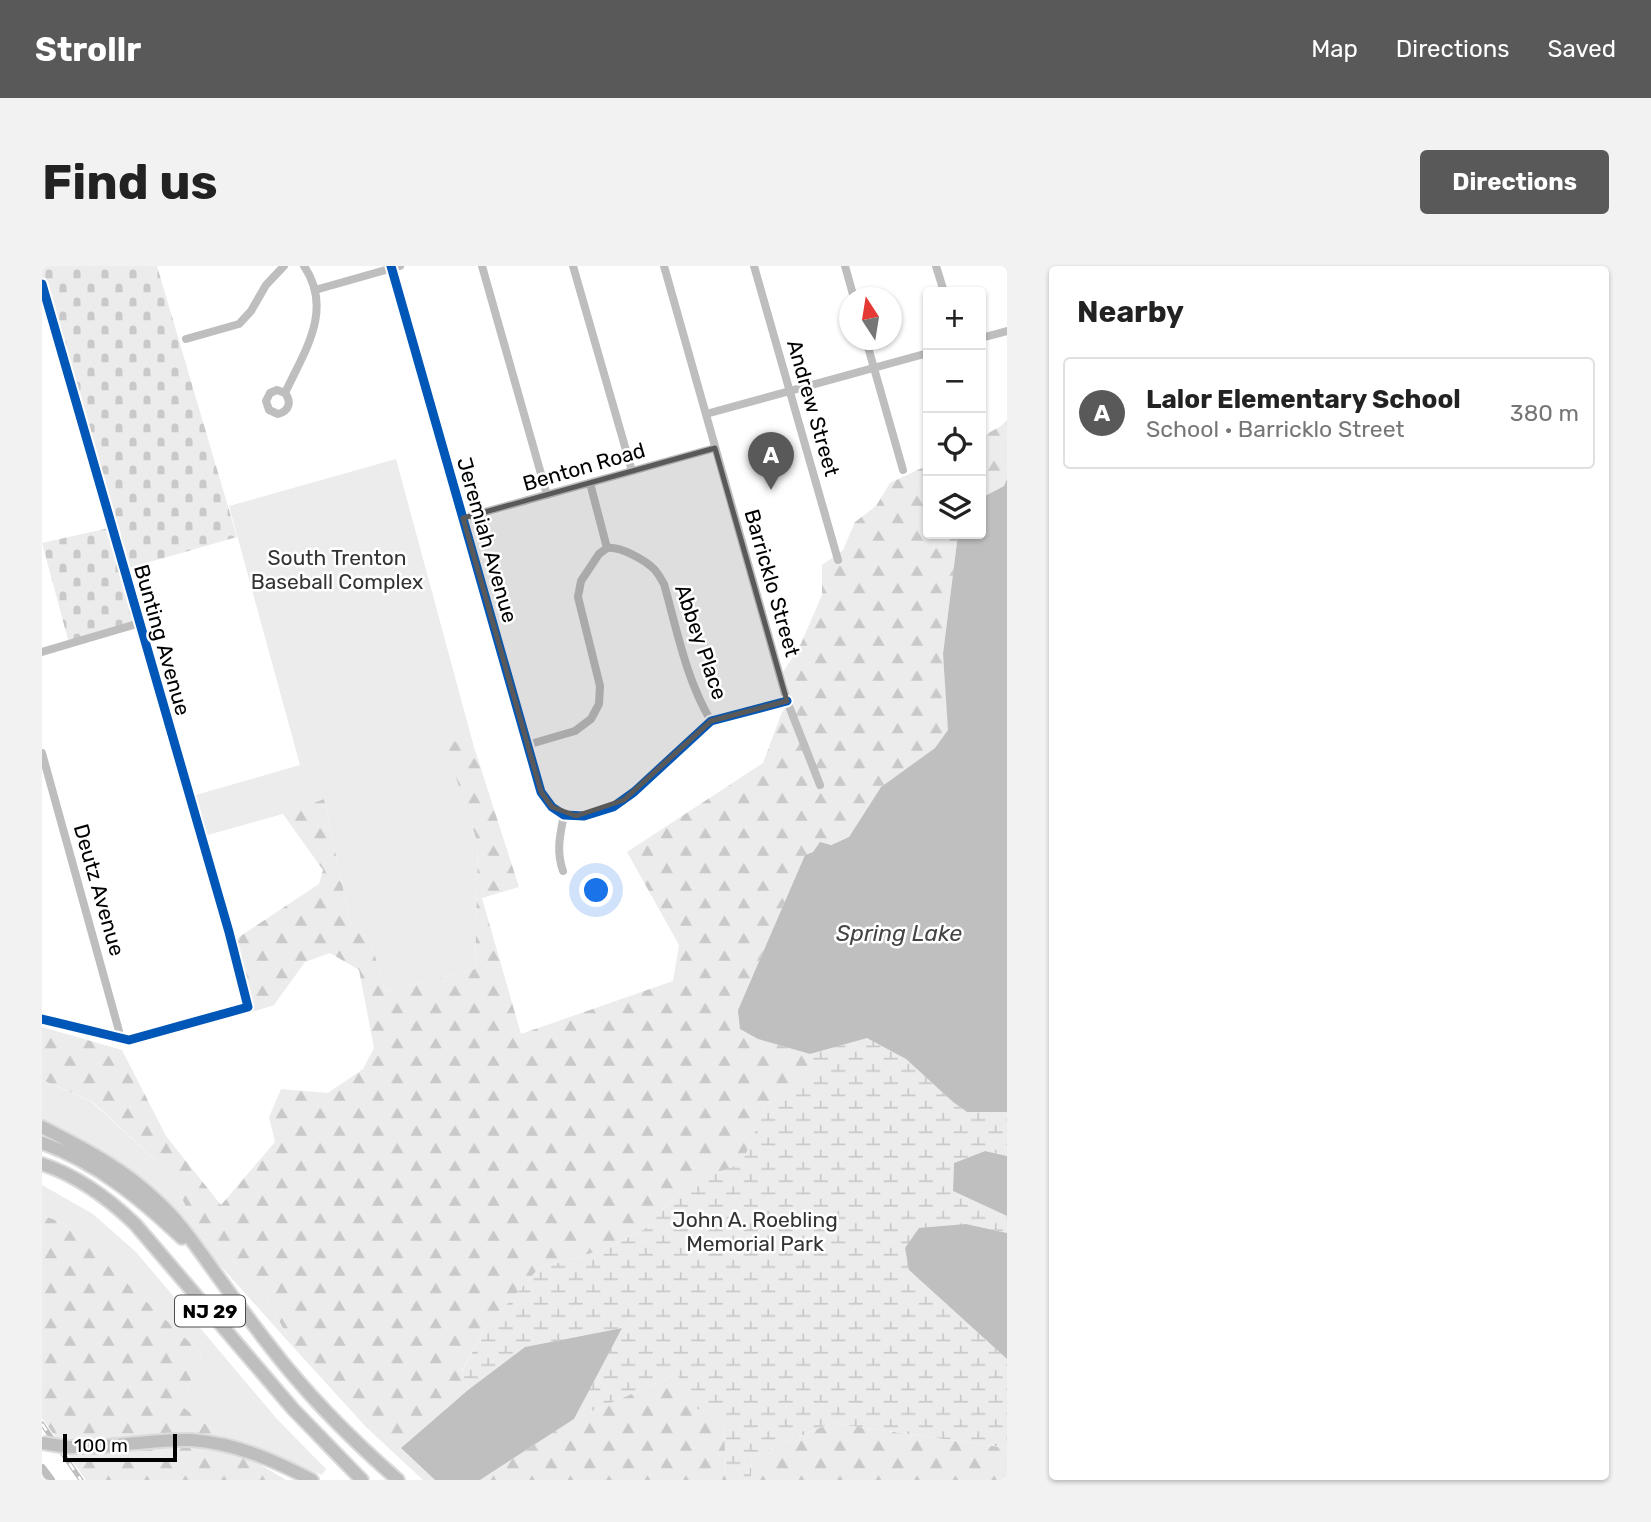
<!DOCTYPE html>
<meta charset="utf-8">
<style>
body{margin:0;font-family:Rubik,sans-serif;background:#f2f2f2;color:#222}
.controls{position:absolute;right:21px;top:21px;display:grid;overflow:hidden;border-radius:7px;box-shadow:0 2px 5px #0004}
.controls button{width:63px;height:63px;display:grid;place-items:center;padding:0;border:0;border-bottom:2px solid #e0e0e0;background:#fff;color:#222;font:35px sans-serif}
.compass{position:absolute;left:797px;top:21px;width:63px;height:63px;border-radius:50%;background:#fff;box-shadow:0 2px 5px #0004;rotate:348deg}
.scale{position:absolute;left:21px;bottom:18px;width:114px;box-sizing:border-box;padding-left:7px;border:4px solid #000;border-top:0;font-size:19px;line-height:24px;white-space:nowrap;color:#000;-webkit-text-stroke:5px #fff;paint-order:stroke}
.you{position:absolute;left:555px;top:625px;width:24px;height:24px;margin:-18px;border:5px solid #fff;border-radius:50%;background:#1a73e8;box-shadow:0 0 0 10px #1a73e833}
.badge{display:grid;place-items:center;width:46px;height:46px;border-radius:50%;background:#595959;color:#fff;font-size:23px;font-weight:700}
.pin{position:absolute;translate:-50% -58px;filter:drop-shadow(0 2px 4px #0008)}
.pin::after{content:'';position:absolute;top:37px;width:24px;height:21px;background:inherit;clip-path:polygon(0 0,100% 0,50% 100%)}
.list{margin:0;padding:0;list-style:none}
h2{display:flex;justify-content:space-between;align-items:center;height:91px;margin:0;padding:0 28px;font-size:30px}
h2 small{font-size:23px;font-weight:400;color:#767676}
.list li{display:grid;grid-template-columns:46px 1fr auto;gap:21px;align-items:center;box-sizing:border-box;height:112px;margin:0 14px 14px;padding:0 14px;border:2px solid #e0e0e0;border-radius:7px}
.list b{display:block;font-size:26px;white-space:nowrap}
.list p{margin:0;font-size:23px;white-space:nowrap;color:#767676}
.list em{font-size:23px;font-style:normal;color:#767676}
.icon{flex:none;width:38px;height:38px;fill:none;stroke:currentColor;stroke-width:2;stroke-linecap:round;stroke-linejoin:round}
.map{position:relative;flex:none;width:965px;height:1214px;overflow:hidden;border-radius:7px}
header{display:flex;align-items:center;gap:42px;box-sizing:border-box;height:98px;padding:0 35px;background:#595959;color:#fff}
header strong{font-size:33px}
nav{display:flex;gap:38px;margin-inline-start:auto;font-size:24px}
.intro{display:flex;align-items:center;justify-content:space-between;box-sizing:border-box;height:168px;padding:0 42px}
h1{margin:0;font-size:49px}
.button{padding:18px 32px;border-radius:7px;background:#595959;color:#fff;font-size:24px;font-weight:700}
main{display:flex;gap:42px;padding:0 42px}
aside{flex:1;background:#fff;border-radius:7px;box-shadow:0 2px 5px #0004}
.map>svg:first-child{display:block}
</style>
<header>
<strong>Strollr</strong>
<nav><a>Map</a><a>Directions</a><a>Saved</a></nav>
</header>
<div class="intro"><h1>Find us</h1><a class="button">Directions</a></div>
<main>
<div class="map">
<svg width="965" height="1214" viewBox="0 0 965 1214">
<defs>
<pattern id="forest-firs" width="22" height="20" patternUnits="userSpaceOnUse" patternTransform="scale(1.75)"><rect width="22" height="20" fill="#ececec"/><path d="M5 1l3.5 6h-7zM16 11l3.5 6h-7z" fill="#c9c9c9"/></pattern>
<pattern id="wetland-marsh" width="20" height="14" patternUnits="userSpaceOnUse" patternTransform="scale(1.75)"><rect width="20" height="14" fill="#ececec"/><path d="M1 5h8M5 5V1M11 12h8M15 12V8" fill="none" stroke="#c9c9c9"/></pattern>
<pattern id="cemetery-stones" width="16" height="16" patternUnits="userSpaceOnUse" patternTransform="scale(1.75)"><rect width="16" height="16" fill="#ececec"/><path d="M2 7V4a2 2 0 0 1 4 0v3zM10 15v-3a2 2 0 0 1 4 0v3z" fill="#c9c9c9"/></pattern>
</defs>
<rect width="100%" height="100%" fill="#fff"/>
<g fill="#ececec">
<polygon points="354,193 432,481 402,473 436,578 433,703 343,726 329,675 308,655 282,533 241,548 155,572 143,532 258,499 187,240"/>
<polygon points="0,814 50,836 128,908 152,957 217,1018 252,1082 123,938 0,861"/>
<polygon points="0,919 51,948 94,986 235,1153 284,1203 280,1209 186,1175 138,1139 160,1088 21,957 0,949"/>
</g>
<g fill="url(#forest-firs)">
<polygon points="965,154 965,213 962,220 939,232 939,171 959,160"/>
<path d="M886,199v69h30l-15,120 6,84 -68,49 -32,50 -44,18 -67,155 20,29 52,15 4,15 -48,36 -24,59 -58,22 -39,43 -42,21 -64,18 -54,61 -23,41 6,20 -67,58 34,32h-12l-57,-53 -72,-79 -35,-64 -65,-61 -24,-49 -77,-72 -51,-22v-53l80,23 44,86 55,69 54,-63 -6,-25 12,-28 47,4 35,-24 11,-21 -15,-78 -29,-17 -25,9 -31,43 -28,9 -19,-69 92,-61 4,-14 -40,-56 41,-15 26,122 21,20 14,51 90,-23 3,-125 -35,-106 31,9 45,140 -37,11 39,136 152,-53 6,-36 -52,-93 136,-89 19,-51c12,-12 5,-25 1,-40l16,-24 23,-53v-30l21,-15 12,-28 21,-16 14,-23z"/>
<polygon points="0,949 21,957 160,1088 138,1139 217,1198 244,1214 44,1214 0,1152"/>
<polygon points="635,1108 653,1141 682,1156 684,1214 438,1214 532,1153"/>
<polygon points="789,1157 965,1182 965,1214 709,1214 710,1191"/>
</g>
<polygon fill="url(#wetland-marsh)" points="825,771 864,793 911,836 925,846 965,846 965,890 943,885 912,897 911,925 965,950 965,967 924,958 867,1004 965,1093 965,1182 789,1157 710,1191 709,1214 684,1214 682,1157 652,1141 635,1108 532,1153 579,1062 483,1081 426,1124 420,1105 443,1063 497,1002 561,984 603,963 642,920 700,897 724,839 771,803 768,788"/>
<polygon fill="url(#cemetery-stones)" points="0,0 115,0 195,271 80,304 96,362 28,381 0,277 67,262 0,24"/>
<g fill="#bfbfbf">
<polygon points="965,213 965,846 925,846 911,836 864,793 825,772 768,788 716,773 698,763 696,744 763,589 771,586 778,576 789,579 807,571 839,521 893,482 906,464 901,388 916,268 939,268 939,232 962,220"/>
<polygon points="943,885 965,890 965,950 911,925 912,897"/>
<polygon points="924,958 965,967 965,1093 867,1004 863,982 877,962"/>
<polygon points="580,1062 532,1153 438,1214 393,1214 359,1182 426,1124 483,1081"/>
</g>
<g fill="none" stroke-linecap="round" stroke-linejoin="round">
<g stroke="#dbdbdb" stroke-width="16">
<g id="highway">
<path d="M0,861c41,21 83,42 116,75 20,18 35,40 51,62 19,27 39,54 60,81 38,50 82,94 129,135"/>
<path d="M0,877c54,19 99,56 140,95"/>
<path d="M0,898c36,12 66,34 93,60l158,185 69,71"/>
<path d="M52,1181c32,-2 65,-8 97,-7 44,3 82,20 121,40"/>
</g>
</g>
<g stroke="#bebebe" stroke-width="8">
<polyline points="349,0 499,526 510,541 522,549 542,550 571,541 592,526 669,455 745,435"/>
<polyline points="440,0 505,229"/>
<polyline points="531,0 590,205"/>
<polyline points="622,0 745,435 778,519"/>
<polyline points="712,0 796,294"/>
<polyline points="803,0 812,32"/>
<polyline points="894,0 902,26"/>
<polyline points="0,18 187,666 206,741 87,774 0,753"/>
<polyline points="273,24 358,0"/>
<polyline points="939,72 965,65"/>
<polyline points="144,73 197,58 209,45 224,19 242,0"/>
<polyline points="824,74 861,204"/>
<path d="M243,127l-8,-3 -7,3 -4,8 3,9 9,4c11,-3 14,-12 7,-21 19,-41 49,-83 19,-127"/>
<polyline points="664,148 886,87"/>
<polyline points="939,156 940,161"/>
<polyline points="548,217 565,282"/>
<polyline points="421,252 673,182"/>
<path d="M565,282c13,-2 38,12 47,21 4,4 7,10 10,15 13,46 22,95 47,137"/>
<polyline points="0,386 91,359 96,356"/>
<polyline points="485,479 533,465 549,453 557,438 558,420 536,331 539,315 557,288 565,282"/>
<polyline points="0,487 77,765 74,771"/>
<path d="M521,605c-7,-20 -3,-36 1,-56"/>
<polyline points="0,1202 9,1214"/>
</g>
<use href="#highway" stroke="#bebebe" stroke-width="12"/>
<g stroke="#bebebe" stroke-width="5">
<polyline id="rail" points="0,1158 39,1214"/>
</g>
<use href="#rail" stroke="#fff" stroke-width="2.5" stroke-dasharray="8" stroke-linecap="butt"/>
<g stroke="#dbdbdb" stroke-width="16" stroke-linecap="butt">
<polyline id="highway-bridge" points="0,1177 25,1181 52,1181"/>
</g>
<use href="#highway-bridge" stroke="#bebebe" stroke-width="12"/>
<g stroke="#fff" stroke-width="13">
<g id="cycleway">
<polyline points="349,0 499,526 510,541 522,549 542,550 571,541 592,526 669,455 745,435"/>
<polyline points="0,18 187,666 206,741 87,774 0,753"/>
</g>
</g>
<use href="#cycleway" stroke="#0057b8" stroke-width="9"/>
</g>
<path fill="#595959" fill-opacity="0.2" stroke="#595959" stroke-width="5" stroke-linejoin="round" d="M673,182l72,253 -76,20 -87,79 -48,16 -24,-9 -11,-15 -78,-274z"/>
<g text-anchor="middle" stroke-width="5" stroke-linejoin="round" paint-order="stroke">
<rect fill="#fff" stroke="#4c4c4c" stroke-width="2" x="133" y="1029.5" width="70" height="31" rx="5"/>
<g font-size="19" font-weight="bold" fill="#000">
<text x="168" y="1052">NJ 29</text>
</g>
<g font-size="21" fill="#000" stroke="#fff">
<text transform="translate(771 142) rotate(74)" y="7">Andrew Street</text>
<text transform="translate(542 201) rotate(-16)" y="7">Benton Road</text>
<text transform="translate(445 274) rotate(74)" y="7">Jeremiah Avenue</text>
<text transform="translate(730 317) rotate(74)" y="7">Barricklo Street</text>
<text transform="translate(120 374) rotate(74)" y="7">Bunting Avenue</text>
<text transform="translate(659 376) rotate(71)" y="7">Abbey Place</text>
<text transform="translate(57 624) rotate(74)" y="7">Deutz Avenue</text>
</g>
<g font-size="21" fill="#333" stroke="#fff">
<text x="295" y="299">South Trenton<tspan x="295" dy="24">Baseball Complex</tspan></text>
<text x="713" y="961">John A. Roebling<tspan x="713" dy="24">Memorial Park</tspan></text>
</g>
<g font-size="23" font-style="italic" fill="#444" stroke="#fff">
<text x="857" y="675">Spring Lake</text>
</g>
</g>
</svg>
<div class="controls">
<button>+</button>
<button>−</button>
<button><svg class="icon" aria-label="locate" viewBox="0 0 24 24"><circle cx="12" cy="12" r="6"/><path d="M12 2v4M12 18v4M2 12h4M18 12h4"/></svg></button>
<button><svg class="icon" aria-label="layers" viewBox="0 0 24 24"><path d="M12 4l9 5-9 5-9-5zM3 14l9 5 9-5"/></svg></button>
</div>
<svg class="compass" viewBox="-18 -18 36 36"><path d="M0-13l5 13h-10z" fill="#e53935"/><path d="M0 13l5-13h-10z" fill="#767676"/></svg>
<div class="scale">100 m</div>
<div class="you"></div>
<div class="pin badge" style="left:729px;top:224px">A</div>
</div>
<aside>
<h2>Nearby<small></small></h2>
<ul class="list">
<li><span class="badge">A</span><div><b>Lalor Elementary School</b><p>School · Barricklo Street</p></div><em>380 m</em></li>
</ul>
</aside>
</main>
